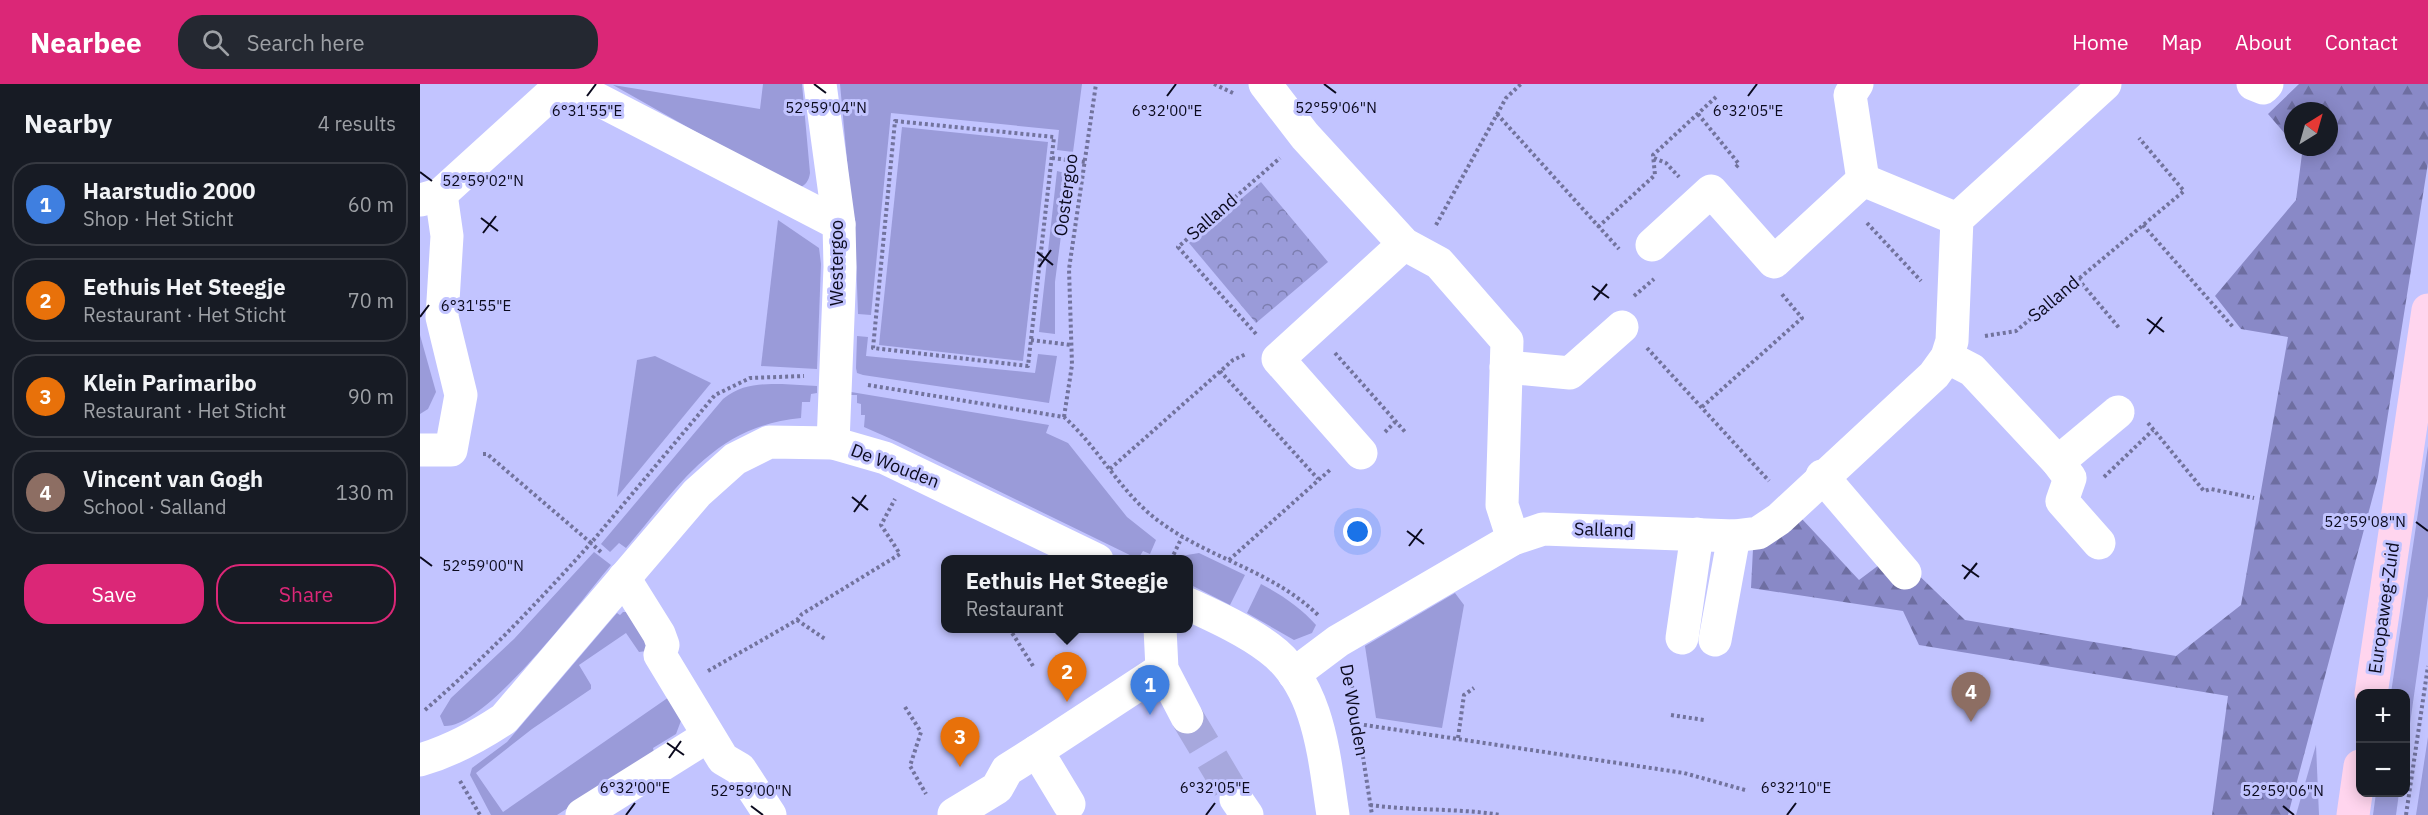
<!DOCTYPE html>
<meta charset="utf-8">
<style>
body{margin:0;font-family:"IBM Plex Sans",sans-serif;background:#242831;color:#f1f3f6}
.controls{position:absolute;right:18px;bottom:18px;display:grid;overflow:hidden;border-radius:12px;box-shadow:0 3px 15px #0003}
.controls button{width:54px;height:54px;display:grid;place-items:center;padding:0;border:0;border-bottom:2px solid #363941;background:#171b24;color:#f1f3f6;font:30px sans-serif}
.compass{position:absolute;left:1864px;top:18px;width:54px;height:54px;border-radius:50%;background:#171b24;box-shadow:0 3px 15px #0003;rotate:37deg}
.you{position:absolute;left:938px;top:448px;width:21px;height:21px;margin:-15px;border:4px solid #fff;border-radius:50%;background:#1a73e8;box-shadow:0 0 0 9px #1a73e833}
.badge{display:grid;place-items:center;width:39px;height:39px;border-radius:50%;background:#db2777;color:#fff;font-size:20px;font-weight:700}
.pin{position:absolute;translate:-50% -50px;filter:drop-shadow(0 2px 3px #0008)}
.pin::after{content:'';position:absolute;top:32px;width:21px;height:18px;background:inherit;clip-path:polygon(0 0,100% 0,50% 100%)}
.popup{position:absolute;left:521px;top:471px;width:252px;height:78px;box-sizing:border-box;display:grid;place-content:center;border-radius:12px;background:#171b24;filter:drop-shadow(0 2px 4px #0005);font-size:20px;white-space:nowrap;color:#9ea1a6}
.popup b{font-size:22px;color:#f1f3f6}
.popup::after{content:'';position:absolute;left:50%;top:100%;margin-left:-12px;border:12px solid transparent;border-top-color:#171b24}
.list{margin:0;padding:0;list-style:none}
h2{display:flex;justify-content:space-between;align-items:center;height:78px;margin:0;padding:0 24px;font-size:26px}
h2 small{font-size:20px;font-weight:400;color:#9ea1a6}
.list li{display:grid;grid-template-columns:39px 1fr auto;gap:18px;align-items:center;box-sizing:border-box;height:84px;margin:0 12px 12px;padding:0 12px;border:2px solid #363941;border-radius:24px}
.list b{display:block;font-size:22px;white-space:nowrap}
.list p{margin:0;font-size:20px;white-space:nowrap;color:#9ea1a6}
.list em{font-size:20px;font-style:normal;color:#9ea1a6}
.actions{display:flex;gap:12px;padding:18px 24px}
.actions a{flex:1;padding:14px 0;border:2px solid #db2777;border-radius:24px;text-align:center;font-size:21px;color:#db2777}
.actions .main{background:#db2777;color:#fff}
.icon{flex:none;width:33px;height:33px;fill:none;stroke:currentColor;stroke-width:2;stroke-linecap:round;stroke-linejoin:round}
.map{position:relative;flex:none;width:2008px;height:731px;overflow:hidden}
header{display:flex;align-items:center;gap:36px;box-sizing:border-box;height:84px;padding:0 30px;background:#db2777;color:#fff}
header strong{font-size:28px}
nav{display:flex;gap:33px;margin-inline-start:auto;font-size:21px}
.search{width:420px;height:54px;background:#242831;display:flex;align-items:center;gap:15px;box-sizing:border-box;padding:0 21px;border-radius:24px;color:#9ea1a6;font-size:22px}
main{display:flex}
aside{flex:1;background:#171b24}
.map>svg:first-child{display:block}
</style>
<header>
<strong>Nearbee</strong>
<div class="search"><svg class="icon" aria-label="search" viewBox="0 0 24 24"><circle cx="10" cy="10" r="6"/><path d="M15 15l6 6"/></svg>Search here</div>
<nav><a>Home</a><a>Map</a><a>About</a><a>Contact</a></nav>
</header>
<main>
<aside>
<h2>Nearby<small>4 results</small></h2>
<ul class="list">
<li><span class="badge" style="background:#3f7fe0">1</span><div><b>Haarstudio 2000</b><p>Shop · Het Sticht</p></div><em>60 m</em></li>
<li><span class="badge" style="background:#e8710a">2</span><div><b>Eethuis Het Steegje</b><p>Restaurant · Het Sticht</p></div><em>70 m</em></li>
<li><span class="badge" style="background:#e8710a">3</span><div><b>Klein Parimaribo</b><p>Restaurant · Het Sticht</p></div><em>90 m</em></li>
<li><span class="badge" style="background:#8d6e63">4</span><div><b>Vincent van Gogh</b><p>School · Salland</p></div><em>130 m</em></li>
</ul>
<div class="actions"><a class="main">Save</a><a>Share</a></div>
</aside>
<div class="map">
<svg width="2008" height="731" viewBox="0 0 2008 731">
<defs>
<pattern id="forest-firs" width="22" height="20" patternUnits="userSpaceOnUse" patternTransform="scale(1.5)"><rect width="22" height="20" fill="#8989c7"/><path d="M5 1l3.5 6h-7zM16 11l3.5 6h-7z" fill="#6e6ea1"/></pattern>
<pattern id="park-crowns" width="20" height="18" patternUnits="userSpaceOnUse" patternTransform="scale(1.5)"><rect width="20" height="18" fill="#9a9bd9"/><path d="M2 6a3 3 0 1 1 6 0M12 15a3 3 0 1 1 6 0" fill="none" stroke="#7c7daf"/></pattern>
</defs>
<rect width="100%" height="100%" fill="#c2c4ff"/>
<g fill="#9a9bd9">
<path d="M343,0h39l8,89c-1,8 -5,13 -13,16l-184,-104 147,24z"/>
<polygon points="420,0 662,0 653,68 637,66 639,46 471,29 451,231 438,230 436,174"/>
<polygon points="482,43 628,58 603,277 459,261"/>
<polygon points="637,87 649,90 635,198 635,250 619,248"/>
<polygon points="358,136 399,164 401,180 397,285 341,282"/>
<polygon points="0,251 16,308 8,325 0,330"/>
<polygon points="437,252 448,253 446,272 615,289 618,270 637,272 629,319 443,291 437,289 436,284"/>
<polygon points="235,272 291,299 197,413 217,276"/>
<path d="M362,300l35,2v7l-6,1 -1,8h-8l-1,16c-87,8 -122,68 -175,130l-7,-5 -9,9 -9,-8 122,-145c19,-15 36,-15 59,-15z"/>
<polygon points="431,308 629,341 626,349 648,359 707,433 736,456 730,470 723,467 718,475 478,358 444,343 445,331 441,331 441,320 437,319 437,311 431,311"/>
<polygon points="2008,362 2008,512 1986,668 1986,610 1971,609"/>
<path d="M174,468l17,13c-29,34 -125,164 -167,161l-4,-10 11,-18 63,-59z"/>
<polygon points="779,469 825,491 810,521 769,500 768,476 760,475 761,472"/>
<path d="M841,500c21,11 39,23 55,41l-4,8 -18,7 -47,-27z"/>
<polygon points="1035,509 1044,521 1022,644 956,634 945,562"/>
<polygon points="203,528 207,528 228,556 226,567 219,568 206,549 159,581 171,601 171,605 112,645 56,689 83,728 249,613 262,634 256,650 233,664 234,668 137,731 71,731 50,691 52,684 87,658 197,529 200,531"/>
<polygon points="2008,653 2008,731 1996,731"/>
<polygon points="1896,661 1899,731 1876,731"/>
<polygon points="1956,709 1979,709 1976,731 1953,731"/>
</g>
<polygon fill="url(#forest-firs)" points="1879,0 2008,0 2008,79 1958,393 1868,731 1792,731 1808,612 1499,561 1483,527 1331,504 1333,465 1382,435 1439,496 1467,475 1485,478 1545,536 1756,572 1821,521 1868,253 1821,245 1795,212 1876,116 1882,70 1876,63 1909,63 1909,27 1873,27 1873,59 1848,30"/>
<polygon fill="url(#park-crowns)" points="841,98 908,178 836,239 769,159"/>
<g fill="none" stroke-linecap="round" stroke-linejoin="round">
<polyline stroke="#a7a8dd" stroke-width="33" stroke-dasharray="33 16" stroke-linecap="butt" points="767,633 816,715"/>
<g stroke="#72739d" stroke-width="4" stroke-dasharray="3 3" stroke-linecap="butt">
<polyline points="794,0 815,10"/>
<polyline points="1077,30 1199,165"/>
<polyline points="1278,30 1319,80 1314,85"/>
<polygon points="475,37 634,53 608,282 453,264"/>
<polyline points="632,74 665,78"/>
<polyline points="1234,74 1246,79 1259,93"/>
<polyline points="1447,139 1501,197"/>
<polyline points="1016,141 1086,14 1101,0"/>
<polyline points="1723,141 1813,243"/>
<polyline points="1178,143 1235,91 1233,71 1296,13"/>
<polyline points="1658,195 1700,245"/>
<polyline points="1214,212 1234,195"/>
<polyline points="836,250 758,163 860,74"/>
<polyline points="1565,252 1596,247 1764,107 1719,54"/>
<polyline points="611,256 651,261"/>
<polyline points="1227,264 1349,397"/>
<polyline points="915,269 986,349"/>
<polyline points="800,287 898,395"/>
<path d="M448,301l196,32c36,32 57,77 96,105 50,37 113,49 158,93"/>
<polyline points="1282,323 1382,234 1361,209"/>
<polyline points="644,333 652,281 649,185 676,0"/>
<polyline points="1728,339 1784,407 1791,405 1834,414"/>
<polyline points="965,348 975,338"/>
<polyline points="63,370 67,370 171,459 295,311 330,294 384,292"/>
<polyline points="690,385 813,276 826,270"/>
<polyline points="1684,393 1733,346"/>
<polyline points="751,476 762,453"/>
<polyline points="809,476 911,385"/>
<polyline points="377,536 405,555"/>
<polyline points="589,544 613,582"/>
<polyline points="642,544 647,561"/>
<polyline points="288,587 377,536 382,530 480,470 461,441 475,415"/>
<polyline points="930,589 952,731"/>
<polyline points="485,623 501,648 490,682 506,710"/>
<path d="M5,626c60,-52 113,-108 166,-167l11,10"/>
<polyline points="1251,631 1284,636"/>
<polyline points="938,640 1264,689 1325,706"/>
<polyline points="1038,654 1044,611 1054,604"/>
<polyline points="40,697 60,731"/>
<path d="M950,721c44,6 88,3 131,10"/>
<polyline points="1986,731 2008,582"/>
</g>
<g stroke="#fff" stroke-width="33">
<polyline points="148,0 419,140"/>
<polyline points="400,0 419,140 420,183 413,359"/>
<polyline points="845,0 885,52 984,160 1019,179 1087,257 1082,421 1093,455"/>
<polyline points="1437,0 1430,11 1443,96"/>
<polyline points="1833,0 1843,4 1847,0"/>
<polyline points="1443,96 1537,135"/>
<polyline points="1,116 21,110 142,0"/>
<polyline points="1232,161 1291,107 1354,178 1443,96"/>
<polyline points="1527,273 1552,286 1638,378 1650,394 1642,417 1679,459"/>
<polyline points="1086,283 1150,289 1202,243"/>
<polyline points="0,366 31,366 41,311 22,233 27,152 21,110"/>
<polyline points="941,369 858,275 984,160"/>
<polyline points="1638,378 1698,328"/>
<polyline points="1402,392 1485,489"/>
<polyline points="204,494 239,550 243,561 240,571 303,675 320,685 350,731"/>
<path d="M768,520c28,13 57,26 81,44 51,37 55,110 64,167"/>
<polyline points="740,544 742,585 767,633"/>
<polyline points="1262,554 1277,450"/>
<polyline points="1295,556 1314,452"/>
<polyline points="874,590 918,557 1093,455 1123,445 1314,452 1338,449 1359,435 1514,291 1527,273 1532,257 1537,135 1685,0"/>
<path d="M0,676c31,-9 57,-23 84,-41l193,-226 38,-34 34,-17 64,1 52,15 212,102"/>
<polyline points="816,715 827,731"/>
<polyline points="649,720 617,667 742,585"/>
<polyline points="534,730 577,704 587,686 617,667"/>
<polyline points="162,731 288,652"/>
</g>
<g stroke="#ffd5ee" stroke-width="33">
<polyline points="1951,610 2008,226"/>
<polyline points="1933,731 1940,682"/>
</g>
</g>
<path fill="none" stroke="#0b0a1e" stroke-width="2" d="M394,0l12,9M904,0l12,9M167,12l9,-12M747,12l9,-12M1328,12l9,-12M0,88l12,9M61,134l17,13M63,149l13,-17M617,168l16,13M619,183l12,-17M1172,202l17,12M1174,216l13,-16M0,233l9,-12M1727,235l17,13M1729,250l13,-17M432,413l16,13M434,428l12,-17M1996,438l12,9M987,447l17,13M989,462l13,-17M0,473l12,9M1542,481l17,12M1544,495l13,-16M247,659l17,12M249,674l12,-17M331,722l12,9M1863,722l11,9M206,731l9,-12M786,731l9,-12M1367,731l9,-12"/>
<g text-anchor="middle" stroke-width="6" stroke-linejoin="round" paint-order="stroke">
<g font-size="18" fill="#0b0a1e" stroke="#c2c4ff">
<text transform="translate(646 111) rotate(-82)" y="6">Oostergoo</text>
<text transform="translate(792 133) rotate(-41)" y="6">Salland</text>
<text transform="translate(417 179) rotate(-90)" y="6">Westergoo</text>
<text transform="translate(1634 215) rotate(-40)" y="6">Salland</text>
<text transform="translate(475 382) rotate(21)" y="6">De Wouden</text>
<text transform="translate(1184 446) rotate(2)" y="6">Salland</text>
<text transform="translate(1964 524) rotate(-82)" y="6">Europaweg-Zuid</text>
<text transform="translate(934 626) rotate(80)" y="6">De Wouden</text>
</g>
</g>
<g font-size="15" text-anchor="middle" fill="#0b0a1e" stroke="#c2c4ff" stroke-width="6" stroke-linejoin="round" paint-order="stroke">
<text x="406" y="29">52°59'04"N</text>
<text x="916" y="29">52°59'06"N</text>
<text x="167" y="32">6°31'55"E</text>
<text x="747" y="32">6°32'00"E</text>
<text x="1328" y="32">6°32'05"E</text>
<text x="63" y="102">52°59'02"N</text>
<text x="56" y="227">6°31'55"E</text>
<text x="1945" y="443">52°59'08"N</text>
<text x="63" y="487">52°59'00"N</text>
<text x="215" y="709">6°32'00"E</text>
<text x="795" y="709">6°32'05"E</text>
<text x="1376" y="709">6°32'10"E</text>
<text x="331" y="712">52°59'00"N</text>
<text x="1863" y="712">52°59'06"N</text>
</g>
</svg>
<div class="controls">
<button>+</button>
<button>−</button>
</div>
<svg class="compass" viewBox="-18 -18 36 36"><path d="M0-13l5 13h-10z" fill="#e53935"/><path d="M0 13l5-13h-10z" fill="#9ea1a6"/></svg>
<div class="you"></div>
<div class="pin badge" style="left:730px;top:631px;background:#3f7fe0">1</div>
<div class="pin badge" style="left:647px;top:618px;background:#e8710a">2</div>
<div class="popup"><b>Eethuis Het Steegje</b>Restaurant</div>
<div class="pin badge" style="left:540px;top:683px;background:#e8710a">3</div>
<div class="pin badge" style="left:1551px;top:638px;background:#8d6e63">4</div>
</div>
</main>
